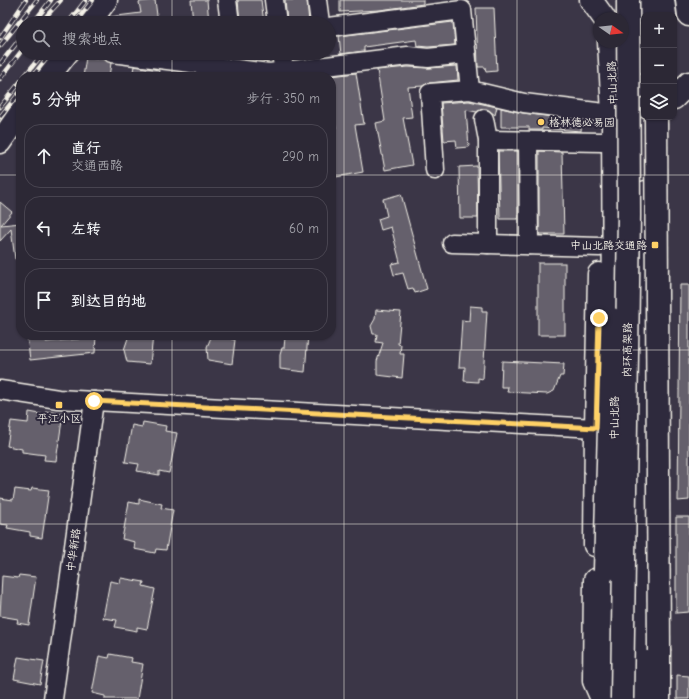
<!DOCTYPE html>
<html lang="zh">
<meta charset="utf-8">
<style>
body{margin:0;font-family:"Comic Neue","LXGW WenKai TC",sans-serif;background:#34303d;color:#f1f3f6}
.controls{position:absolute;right:12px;top:12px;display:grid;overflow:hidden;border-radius:8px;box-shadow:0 1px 3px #0004}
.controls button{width:36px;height:36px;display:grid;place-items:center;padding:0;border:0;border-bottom:1px solid #484450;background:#2c2835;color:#f1f3f6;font:20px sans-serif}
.compass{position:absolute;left:593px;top:12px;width:36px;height:36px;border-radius:50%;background:#2c2835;box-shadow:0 1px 3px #0004;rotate:104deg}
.stop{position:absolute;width:12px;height:12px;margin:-9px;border:3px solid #ffd166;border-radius:50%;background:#fff}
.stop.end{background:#ffd166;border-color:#fff;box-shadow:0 1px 4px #0008}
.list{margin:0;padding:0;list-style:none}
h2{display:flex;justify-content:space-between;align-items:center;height:52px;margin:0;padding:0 16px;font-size:17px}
h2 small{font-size:13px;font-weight:400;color:#a6a6ad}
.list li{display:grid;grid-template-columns:26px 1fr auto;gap:12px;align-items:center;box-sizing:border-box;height:64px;margin:0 8px 8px;padding:0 8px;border:1px solid #484450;border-radius:16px}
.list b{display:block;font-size:15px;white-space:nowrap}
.list p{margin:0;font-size:13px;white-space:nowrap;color:#a6a6ad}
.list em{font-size:13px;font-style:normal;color:#a6a6ad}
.icon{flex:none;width:22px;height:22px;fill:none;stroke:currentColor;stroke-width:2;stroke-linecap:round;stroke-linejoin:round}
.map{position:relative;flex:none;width:689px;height:699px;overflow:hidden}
.search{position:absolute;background:#2c2835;box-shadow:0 1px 3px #0004;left:16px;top:16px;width:320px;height:44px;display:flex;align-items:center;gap:10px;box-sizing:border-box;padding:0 14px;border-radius:22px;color:#a6a6ad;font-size:15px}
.panel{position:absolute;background:#2c2835;box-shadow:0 1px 3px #0004;left:16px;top:72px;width:320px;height:268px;border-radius:16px}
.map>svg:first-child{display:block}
</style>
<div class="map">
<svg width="689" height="699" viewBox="0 0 689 699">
<rect width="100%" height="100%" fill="#3b3647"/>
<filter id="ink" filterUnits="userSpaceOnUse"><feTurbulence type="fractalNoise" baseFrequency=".025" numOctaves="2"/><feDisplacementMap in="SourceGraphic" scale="8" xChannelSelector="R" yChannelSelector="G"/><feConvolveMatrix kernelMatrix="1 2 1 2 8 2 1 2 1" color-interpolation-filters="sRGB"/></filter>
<g filter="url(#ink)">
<g fill="#65616c" stroke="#f4f1e8">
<polygon points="155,0 158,23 109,23 109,17 141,13 139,2"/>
<polygon points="191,0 207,0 209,23 193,23"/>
<polygon points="238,0 261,0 264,23 240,23"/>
<polygon points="285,0 307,0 309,23 287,23"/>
<polygon points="340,0 423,0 423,4 380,10 340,12"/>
<polygon points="476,8 494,8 497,71 486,72 485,67 478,67"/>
<polygon points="453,22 455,45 428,47 417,46 416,40 364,47 364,51 341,54 339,36"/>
<polygon points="241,53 271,53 272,60 262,62 242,59"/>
<polygon points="86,57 104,59 111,63 109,77 83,77"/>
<polygon points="134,66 159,70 158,77 132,77"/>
<polygon points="457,66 458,80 429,83 423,86 408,87 412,117 403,118 412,165 385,170 376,123 385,121 377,70 408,67 429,68"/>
<polygon points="356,73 364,124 355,125 363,172 336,177 331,147 331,129 336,128 331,94 331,76"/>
<polygon points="469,101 497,107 495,115 487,109 482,109 477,112 466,110 469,147 457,148 456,140 444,141 441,103"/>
<polygon points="501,108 523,113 582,121 581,131 542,128 542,130 529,130 529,127 501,127"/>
<polygon points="498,151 518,151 518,219 500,219"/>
<polygon points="539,151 562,152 564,234 539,234"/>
<polygon points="477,166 478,218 460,218 459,167"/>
<polygon points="401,194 427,289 415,293 413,288 408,289 403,273 394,275 391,264 400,262 391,227 381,230 378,219 387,216 383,199"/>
<polygon points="0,202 12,212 1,225 21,223 21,259 15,259 11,229 0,241"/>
<rect x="538" y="263" width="27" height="72"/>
<polygon points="680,285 689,285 689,500 678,501"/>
<polygon points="470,306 482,307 482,311 487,311 483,379 478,378 478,382 464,381 465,367 459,367 462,320 469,321"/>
<polygon points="376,310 401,312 398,344 401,345 400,354 404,354 402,378 377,375 377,361 383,343 376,342 377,334 373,334 371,326 375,319"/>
<polygon points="27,335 45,335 46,342 79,339 80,335 96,335 95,353 30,360"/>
<polygon points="129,335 153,335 150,364 127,362 124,350"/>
<polygon points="212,335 231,335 231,339 235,340 232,364 208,360 207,347"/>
<polygon points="291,335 308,335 305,372 280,369 280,355 282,348 284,348 285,337 291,337"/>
<polygon points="502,361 564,364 563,376 560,376 554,391 547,394 507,392 508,387 501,387"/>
<polygon points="46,411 63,414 56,461 44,460 45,455 22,452 22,449 7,446 11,421 28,423 29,412 46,415"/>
<polygon points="143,422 166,426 165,431 177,433 169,473 159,471 159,475 137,471 139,464 125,462 132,425 142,427"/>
<polygon points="32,488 49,490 42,538 30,536 30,532 7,528 8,525 0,524 0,498 13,500 15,489 31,491"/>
<polygon points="139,499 162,504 161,508 173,510 166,550 156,549 155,553 134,549 135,542 122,539 129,502 139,504"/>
<polygon points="676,517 689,517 689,612 676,613"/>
<polygon points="19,575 36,577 29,625 17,623 18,619 0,616 2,576 18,578"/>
<polygon points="121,578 144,582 143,586 155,589 147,629 137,627 137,631 115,627 117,620 103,618 110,581 120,583"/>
<polygon points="110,654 132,658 131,662 143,664 137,699 105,699 105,696 92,693 99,656 109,658"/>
<polygon points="18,657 44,661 40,684 14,679"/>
<polygon points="677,675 689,676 689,699 677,699"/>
</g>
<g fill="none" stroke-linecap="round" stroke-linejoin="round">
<g stroke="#f4f1e8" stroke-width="21">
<g id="minor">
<polyline points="227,0 230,23"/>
<polyline points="274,0 277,23"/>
<polyline points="317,0 320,23"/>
<polyline points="329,27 462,10 470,90"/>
<polyline points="112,53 269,73 408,56 428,58 466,54"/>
<polyline points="281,53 284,72"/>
<polyline points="615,113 644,107"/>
<polyline points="484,119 488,140 488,244"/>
<polyline points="488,140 602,142"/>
<polyline points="528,141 529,245"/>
<polyline points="435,170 430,93 470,90 524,103 604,113"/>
<polyline points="452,243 600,247"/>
<polyline points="0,390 58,399 94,401 596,428"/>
<polyline points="53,699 94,401"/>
</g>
</g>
<g stroke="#f4f1e8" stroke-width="25">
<g id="major">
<polyline points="591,0 604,18"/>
<polyline points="663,0 665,15"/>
<polyline points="687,0 689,15"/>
<polyline points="89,23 106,0"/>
<polyline points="609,42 613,113 614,338"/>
<polyline points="48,77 67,53"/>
<polyline points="674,98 689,83"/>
<polyline points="0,142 21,112"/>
<polyline points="595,545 596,428 599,274"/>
<polyline points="595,580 594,681 602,699"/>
</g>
</g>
<g stroke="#f4f1e8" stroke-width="25">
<g id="highway">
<polyline points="647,0 648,15"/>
<polyline points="605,571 608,699"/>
<polyline points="659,651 659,699"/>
<polyline points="641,699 646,192"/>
</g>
</g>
<use href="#minor" stroke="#2f2a3d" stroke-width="18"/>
<use href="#major" stroke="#2f2a3d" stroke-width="22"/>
<use href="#highway" stroke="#2f2a3d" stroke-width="22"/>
<g stroke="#f4f1e8" stroke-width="4.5">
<g id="rail">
<polyline points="33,23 51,0"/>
<polyline points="40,23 61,0"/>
<polyline points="68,23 86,0"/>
<polyline points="75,23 93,0"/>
<polyline points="0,38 26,0"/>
<polyline points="0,46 37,0"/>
<polyline points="0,64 23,35"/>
<polyline points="24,77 43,53"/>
<polyline points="32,77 51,53"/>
<polyline points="0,79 23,49"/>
<polyline points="0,107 21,81"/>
<polyline points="0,117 21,91"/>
</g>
</g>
<use href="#rail" stroke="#2f2a3d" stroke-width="3" stroke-dasharray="9" stroke-linecap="butt"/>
<g stroke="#f4f1e8" stroke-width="25" stroke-linecap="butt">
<g id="highway-bridge">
<polyline points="656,117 659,651"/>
<polyline points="605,571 612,319"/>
<polyline points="622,699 629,215 628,0"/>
</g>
</g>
<use href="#highway-bridge" stroke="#2f2a3d" stroke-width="22"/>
</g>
</g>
<g fill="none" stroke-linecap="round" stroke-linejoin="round" filter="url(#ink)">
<polyline stroke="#ffd166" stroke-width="5" points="94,401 596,428 599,318"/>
</g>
<path fill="none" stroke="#f4f1e8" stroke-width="1" stroke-opacity="0.55" d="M172,0v23M344,0v699M517,0v699M172,53v24M0,175h21M331,175h358M172,335v364M0,350h689M0,524h689"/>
<g fill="#ffd166" stroke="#2f2a3d" stroke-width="1.5">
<circle cx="541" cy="122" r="4"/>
<rect x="651" y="241" width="8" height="8" rx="2"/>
<rect x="55" y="401" width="8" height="8" rx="2"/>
</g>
<g text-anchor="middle" stroke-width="4" stroke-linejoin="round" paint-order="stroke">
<g font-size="11" fill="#f4f1e8" stroke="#2f2a3d">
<text transform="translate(612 83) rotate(-92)" y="4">中山北路</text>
<text transform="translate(627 350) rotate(-89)" y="4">内环高架路</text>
<text transform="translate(614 418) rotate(-90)" y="4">中山北路</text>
<text transform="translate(73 550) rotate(-82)" y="4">中华新路</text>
</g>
<g font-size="11" fill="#f4f1e8" stroke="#2f2a3d" text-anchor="start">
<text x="549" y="126">格林德必易园</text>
<text x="647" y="249" text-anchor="end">中山北路交通路</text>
<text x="59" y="422" text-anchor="middle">平江小区</text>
</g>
</g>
</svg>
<div class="controls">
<button>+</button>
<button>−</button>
<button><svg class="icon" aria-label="layers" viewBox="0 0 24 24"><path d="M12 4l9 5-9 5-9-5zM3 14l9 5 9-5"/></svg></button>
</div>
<svg class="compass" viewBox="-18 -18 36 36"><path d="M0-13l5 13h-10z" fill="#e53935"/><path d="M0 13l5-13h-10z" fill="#a6a6ad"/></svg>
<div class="stop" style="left:94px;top:401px"></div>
<div class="stop end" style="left:599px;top:318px"></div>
<div class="search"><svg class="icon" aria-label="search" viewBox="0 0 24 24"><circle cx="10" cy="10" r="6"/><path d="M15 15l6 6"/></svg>搜索地点</div>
<section class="panel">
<h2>5 分钟<small>步行 · 350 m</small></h2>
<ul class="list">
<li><svg class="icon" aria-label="ahead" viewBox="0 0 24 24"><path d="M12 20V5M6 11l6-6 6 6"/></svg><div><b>直行</b><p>交通西路</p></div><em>290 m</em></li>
<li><svg class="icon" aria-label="left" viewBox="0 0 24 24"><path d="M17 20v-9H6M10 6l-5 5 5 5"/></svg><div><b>左转</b></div><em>60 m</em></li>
<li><svg class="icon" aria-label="arrive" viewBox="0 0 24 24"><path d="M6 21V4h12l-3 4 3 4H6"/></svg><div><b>到达目的地</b></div></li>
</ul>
</section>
</div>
